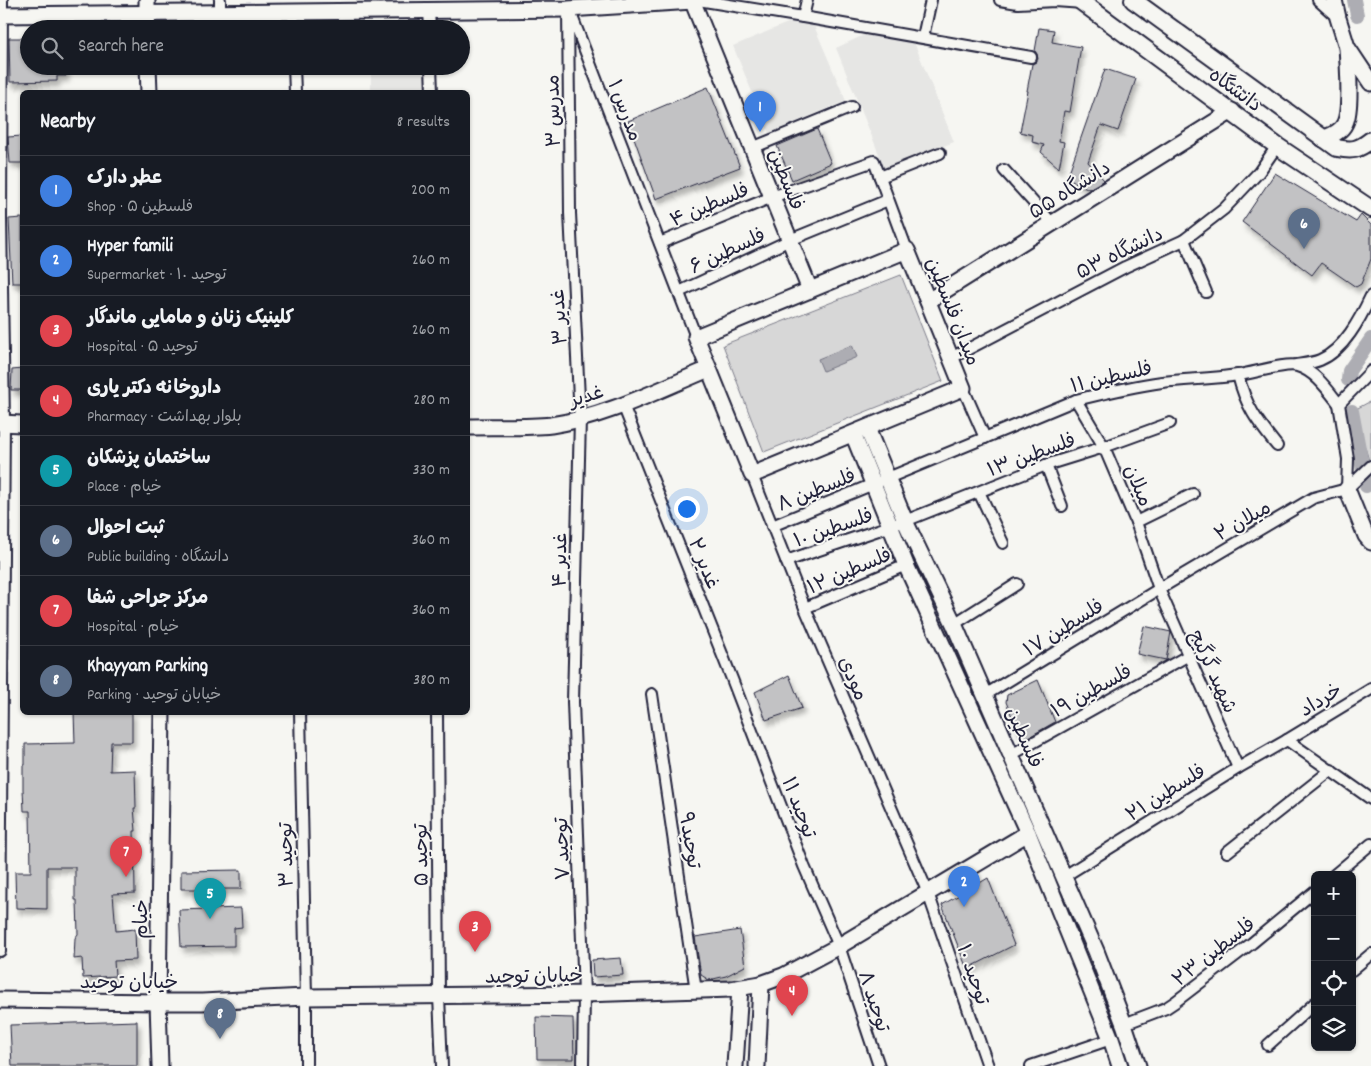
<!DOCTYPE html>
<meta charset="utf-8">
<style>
body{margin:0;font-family:Dekko,"Playpen Sans Arabic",sans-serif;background:#20242c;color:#f1f3f6}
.controls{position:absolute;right:15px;bottom:15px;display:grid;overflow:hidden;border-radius:8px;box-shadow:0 1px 4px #0004}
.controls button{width:45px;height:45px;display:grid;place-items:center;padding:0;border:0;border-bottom:1px solid #363941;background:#171b24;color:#f1f3f6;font:25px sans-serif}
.you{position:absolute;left:686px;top:508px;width:18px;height:18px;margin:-12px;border:4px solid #fff;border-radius:50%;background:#1a73e8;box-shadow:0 0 0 8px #1a73e833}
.badge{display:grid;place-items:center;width:32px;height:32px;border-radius:50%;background:#d1495b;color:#fff;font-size:16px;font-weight:700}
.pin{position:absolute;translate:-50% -41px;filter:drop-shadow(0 1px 2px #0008)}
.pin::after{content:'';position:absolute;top:26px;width:18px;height:15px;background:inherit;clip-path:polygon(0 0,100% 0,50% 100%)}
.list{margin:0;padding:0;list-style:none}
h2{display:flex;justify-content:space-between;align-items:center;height:65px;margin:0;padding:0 20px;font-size:21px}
h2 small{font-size:16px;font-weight:400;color:#9ea1a6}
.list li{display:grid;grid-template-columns:32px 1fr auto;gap:15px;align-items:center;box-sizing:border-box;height:70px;padding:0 20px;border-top:1px solid #363941}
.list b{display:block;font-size:19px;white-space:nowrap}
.list p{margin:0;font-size:16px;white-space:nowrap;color:#9ea1a6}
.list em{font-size:16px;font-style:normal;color:#9ea1a6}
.icon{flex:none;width:28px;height:28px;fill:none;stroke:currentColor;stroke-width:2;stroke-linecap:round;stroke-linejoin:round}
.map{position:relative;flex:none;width:1371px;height:1066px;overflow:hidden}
.search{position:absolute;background:#171b24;box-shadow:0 1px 4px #0004;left:20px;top:20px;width:450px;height:55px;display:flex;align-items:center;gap:12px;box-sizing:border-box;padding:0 18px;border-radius:28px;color:#9ea1a6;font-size:19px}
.panel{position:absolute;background:#171b24;box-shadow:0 1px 4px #0004;left:20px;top:90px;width:450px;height:625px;border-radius:8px}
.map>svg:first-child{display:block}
</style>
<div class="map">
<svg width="1371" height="1066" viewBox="0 0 1371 1066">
<defs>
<filter id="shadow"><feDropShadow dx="3" dy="5.5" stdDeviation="2.5" flood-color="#0004"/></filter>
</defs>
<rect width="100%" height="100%" fill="#f6f6f2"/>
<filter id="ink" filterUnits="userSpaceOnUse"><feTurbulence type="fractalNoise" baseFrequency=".02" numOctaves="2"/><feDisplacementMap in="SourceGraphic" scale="10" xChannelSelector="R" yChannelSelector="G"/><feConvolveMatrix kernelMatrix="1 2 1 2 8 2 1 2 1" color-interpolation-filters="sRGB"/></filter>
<g filter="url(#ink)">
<g fill="#e6e6e4">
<polygon points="809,14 846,101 769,133 733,46"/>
<polygon points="425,23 425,29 371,29 371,24"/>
<polygon points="862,28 912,37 954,142 885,169 836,48 866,34"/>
<rect x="371" y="66" width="54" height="26"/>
</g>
<g fill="#d7d7d7" stroke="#7c7c89">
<polygon points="901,275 943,381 764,452 723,345"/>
<polygon points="1371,401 1371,464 1370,464 1359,427 1356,409"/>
</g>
<polygon fill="#adadb3" stroke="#757583" points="852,345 857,357 823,371 818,359"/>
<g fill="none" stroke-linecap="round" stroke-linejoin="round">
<g stroke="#adadb3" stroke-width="14">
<polyline points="1354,0 1357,15"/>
<polyline points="1348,380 1349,371 1371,339"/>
<polyline points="1352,411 1366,486"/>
</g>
</g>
<g fill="#c2c2c4" stroke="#22223b" filter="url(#shadow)">
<polygon points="1039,28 1054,30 1052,42 1081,47 1070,112 1064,111 1059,141 1064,142 1059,168 1041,152 1044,145 1032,142 1033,135 1020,132 1028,91 1027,91 1032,64 1036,62 1038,59 1037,54 1035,51"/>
<polygon points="9,38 29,38 29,66 66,66 66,76 57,76 57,81 10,82"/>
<polygon points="1105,69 1136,79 1118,131 1101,125 1088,162 1104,180 1089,189 1067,178"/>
<polygon points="708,87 740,167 656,199 628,121"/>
<polygon points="817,129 831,163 792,180 777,146"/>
<polygon points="22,136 22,163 10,163 8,137"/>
<polygon points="1275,173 1356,222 1361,215 1371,225 1371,259 1361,284 1356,287 1321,263 1312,275 1242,222"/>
<polygon points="22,218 22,283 12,283 9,219"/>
<polygon points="22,369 22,390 11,390 12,370"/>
<polygon points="1144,626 1171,632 1166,660 1137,654"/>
<polygon points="789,675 802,708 766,720 755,692"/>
<polygon points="1038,680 1055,722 1022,741 1006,702 1007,695"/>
<polygon points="74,712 132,712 132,742 111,742 110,771 135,770 136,808 134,808 136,831 134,831 135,893 113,894 116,931 135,929 136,960 114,961 115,976 83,978 82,958 74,959 75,938 78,934 77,900 75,900 75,867 47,867 47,909 16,908 15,872 31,872 30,811 24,811 23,789 23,765 25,765 25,744 75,743"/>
<polygon points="241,870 241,889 181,889 181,871"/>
<polygon points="988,878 1014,945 967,969 942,905"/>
<polygon points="241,908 242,927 234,928 234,946 181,947 179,910"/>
<polygon points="740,930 745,966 726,976 709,980 701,975 695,937"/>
<polygon points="621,958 623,975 593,977 592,960"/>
<polygon points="536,1017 573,1018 574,1059 537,1059"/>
<polygon points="137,1021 137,1066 12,1066 10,1025"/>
</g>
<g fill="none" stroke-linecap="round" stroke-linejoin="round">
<g stroke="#22223b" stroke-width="14">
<g id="street">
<polyline points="220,0 220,12"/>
<polyline points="698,0 803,17 1031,57"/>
<polyline points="1000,0 1018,3 1055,1 1083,3"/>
<polyline points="1318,0 1338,18"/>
<polyline points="568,9 570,213 580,419 573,702 584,994 583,1066"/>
<polyline points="429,10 430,29"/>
<polyline points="293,12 294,29"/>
<polyline points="571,14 696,337"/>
<polyline points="803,17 807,0"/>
<polyline points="923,37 931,0"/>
<polyline points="294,66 295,92"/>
<polyline points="431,66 432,92"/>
<polyline points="752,148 852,107"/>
<polyline points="1004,170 1052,223"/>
<polyline points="880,177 940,153"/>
<polyline points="1184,240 1206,292"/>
<polyline points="660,243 772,197 874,161 907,250"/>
<polyline points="679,292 790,240 888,200"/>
<polyline points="951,358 1125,267 1184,240 1224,209 1259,172 1277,146"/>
<path d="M1296,365c7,-1 17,-2 24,-5 24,-10 40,-41 51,-64"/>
<polyline points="1371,371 1339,404 1348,459 1347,489 1371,466"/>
<path d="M1238,375c8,32 19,46 39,71"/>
<polyline points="963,388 985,438"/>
<polyline points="1076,400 1104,447 1136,522 1159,589 1238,768"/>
<polyline points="623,405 732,679 804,866 839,946 879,1066"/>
<polyline points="1046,465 1062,506"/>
<polyline points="752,475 805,608 928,893 988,1066"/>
<polyline points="979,492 1003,543"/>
<polyline points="1136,522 1193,494"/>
<path d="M772,526l304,-126c28,-7 57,-14 86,-18 25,-3 50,-3 76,-7 13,-1 49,-13 59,-9 18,5 31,24 42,38"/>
<polyline points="786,561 905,521 1046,465 1104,447 1170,423"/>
<polyline points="805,608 906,565"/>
<polyline points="954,624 1017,584"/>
<polyline points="652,694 696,991"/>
<polyline points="985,695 1159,589 1313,498 1347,489"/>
<polyline points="300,712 306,997 306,1066"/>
<polyline points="437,712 439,996 442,1066"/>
<polyline points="1287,740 1371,799"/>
<polyline points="1011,755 1189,655"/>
<polyline points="1227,852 1331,770"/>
<polyline points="1334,875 1371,844"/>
<polyline points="1063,877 1238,768 1287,740 1371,689"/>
<polyline points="0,951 4,423 1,217 2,0"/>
<polyline points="1352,970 1371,954"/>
<polyline points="1124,1024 1166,1008 1175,1002 1252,943 1315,891"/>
<polyline points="1268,1045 1315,1003"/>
<polyline points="1031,1066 1111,1039"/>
</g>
</g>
<g stroke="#22223b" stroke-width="19">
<g id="secondary">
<polyline points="147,0 147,29"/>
<polyline points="692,0 810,290"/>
<polyline points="1334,0 1338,18 1347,47 1371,83"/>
<polyline points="0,15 568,9 693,1"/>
<polyline points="148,66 149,92"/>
<path d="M1323,139c9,-4 18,-7 22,-16 7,-15 3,-58 2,-76"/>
<polygon points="907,250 963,388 752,475 696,337"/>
<polyline points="928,301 1232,111"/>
<polyline points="0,423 22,424"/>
<path d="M468,427c27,-1 56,1 83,-2 55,-8 107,-35 158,-56"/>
<polyline points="867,428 905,521 954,624 1096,951 1124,1024 1138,1066"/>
<polyline points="853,434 906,565 1028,833 1111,1039 1120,1066"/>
<polyline points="1347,489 1366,536 1371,542"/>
<polyline points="0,1000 158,1002 202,1002 306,997 584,994 731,989 761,984 783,976 839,946 1028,833"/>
<polyline points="160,1066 158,1002 162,712"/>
<polyline points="735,1066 740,988"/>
<polyline points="757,1066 761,984"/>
</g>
</g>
<g stroke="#22223b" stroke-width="20">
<g id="primary">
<polyline points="1079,0 1277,146 1371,209"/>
<path d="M1133,0l204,148c16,3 21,2 34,-8"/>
</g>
</g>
<use href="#street" stroke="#f6f6f2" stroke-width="10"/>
<use href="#secondary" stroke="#f6f6f2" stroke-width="15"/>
<use href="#primary" stroke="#f6f6f2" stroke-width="16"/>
</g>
</g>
<g text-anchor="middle" stroke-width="4" stroke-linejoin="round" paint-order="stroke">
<g font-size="20" fill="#22223b" stroke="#f6f6f2">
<text transform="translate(1236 89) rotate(36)" y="7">دانشگاه</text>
<text transform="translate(626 110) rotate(69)" y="7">مدرس ۱</text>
<text transform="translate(552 111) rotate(-91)" y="7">مدرس ۳</text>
<text transform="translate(787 179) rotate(68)" y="7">فلسطین</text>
<text transform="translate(1069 189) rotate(-32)" y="7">دانشگاه ۵۵</text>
<text transform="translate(709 204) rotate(-23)" y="7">فلسطین ۴</text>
<text transform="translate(727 250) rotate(-25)" y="7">فلسطین ۶</text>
<text transform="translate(1119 252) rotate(-26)" y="7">دانشگاه ۵۳</text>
<text transform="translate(954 311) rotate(68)" y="7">میدان فلسطین</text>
<text transform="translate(558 317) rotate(-93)" y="7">غدیر ۳</text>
<text transform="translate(1111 376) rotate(-13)" y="7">فلسطین ۱۱</text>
<text transform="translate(586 395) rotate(-17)" y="7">غدیر</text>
<text transform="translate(1031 454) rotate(-20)" y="7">فلسطین ۱۳</text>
<text transform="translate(1139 485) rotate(67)" y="7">میلان</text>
<text transform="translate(816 489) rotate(-22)" y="7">فلسطین ۸</text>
<text transform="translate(1242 520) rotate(-30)" y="7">میلان ۲</text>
<text transform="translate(833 527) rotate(-19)" y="7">فلسطین ۱۰</text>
<text transform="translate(559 560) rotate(-89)" y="7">غدیر ۴</text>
<text transform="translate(705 563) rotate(68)" y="7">غدیر ۲</text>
<text transform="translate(849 570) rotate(-23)" y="7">فلسطین ۱۲</text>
<text transform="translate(1063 627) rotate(-32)" y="7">فلسطین ۱۷</text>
<text transform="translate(1214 671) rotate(66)" y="7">شهید گرگیج</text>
<text transform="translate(854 678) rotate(67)" y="7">مودی</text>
<text transform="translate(1091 690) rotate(-29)" y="7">فلسطین ۱۹</text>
<text transform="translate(1320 699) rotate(-32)" y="7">خرداد</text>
<text transform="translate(1025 737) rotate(66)" y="7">فلسطین</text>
<text transform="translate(1165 792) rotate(-32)" y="7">فلسطین ۲۱</text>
<text transform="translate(800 807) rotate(69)" y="7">توحید ۱۱</text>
<text transform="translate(691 840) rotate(81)" y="7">توحید۹</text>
<text transform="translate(561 849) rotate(-92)" y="7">توحید ۷</text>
<text transform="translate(285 855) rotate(-91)" y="7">توحید ۳</text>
<text transform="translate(420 855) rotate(-91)" y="7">توحید ۵</text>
<text transform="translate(140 919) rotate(-89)" y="7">خیام</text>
<text transform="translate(1213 951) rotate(-38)" y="7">فلسطین ۲۳</text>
<text transform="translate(974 974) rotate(71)" y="7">توحید ۱۰</text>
<text transform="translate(534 975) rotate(-1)" y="7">خیابان توحید</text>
<text x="129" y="988">خیابان توحید</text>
<text transform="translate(875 1001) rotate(72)" y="7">توحید ۸</text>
</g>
</g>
</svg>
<div class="controls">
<button>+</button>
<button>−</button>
<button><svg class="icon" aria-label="locate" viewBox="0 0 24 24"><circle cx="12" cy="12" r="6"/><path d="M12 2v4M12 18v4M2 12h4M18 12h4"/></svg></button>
<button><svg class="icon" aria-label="layers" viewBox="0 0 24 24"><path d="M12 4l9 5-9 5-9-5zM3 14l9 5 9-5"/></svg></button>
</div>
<div class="you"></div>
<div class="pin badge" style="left:760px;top:132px;background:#3f7fe0">1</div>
<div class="pin badge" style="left:964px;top:907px;background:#3f7fe0">2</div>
<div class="pin badge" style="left:475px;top:952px;background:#e0444e">3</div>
<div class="pin badge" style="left:792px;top:1016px;background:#e0444e">4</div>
<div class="pin badge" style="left:210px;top:919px;background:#0f9aa8">5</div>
<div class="pin badge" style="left:1304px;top:249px;background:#5c6f8a">6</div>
<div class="pin badge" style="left:126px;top:877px;background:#e0444e">7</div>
<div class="pin badge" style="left:220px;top:1039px;background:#5c6f8a">8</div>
<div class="search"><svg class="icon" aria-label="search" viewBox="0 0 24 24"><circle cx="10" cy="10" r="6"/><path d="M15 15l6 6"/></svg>Search here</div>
<section class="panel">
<h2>Nearby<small>8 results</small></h2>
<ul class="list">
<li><span class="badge" style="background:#3f7fe0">1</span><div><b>عطر دارک</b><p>Shop · فلسطین ۵</p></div><em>200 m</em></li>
<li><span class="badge" style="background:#3f7fe0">2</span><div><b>Hyper famili</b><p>Supermarket · توحید ۱۰</p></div><em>260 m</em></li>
<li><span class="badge" style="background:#e0444e">3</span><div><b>کلینیک زنان و مامایی ماندگار</b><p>Hospital · توحید ۵</p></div><em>260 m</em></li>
<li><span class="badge" style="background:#e0444e">4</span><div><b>داروخانه دکتر یاری</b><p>Pharmacy · بلوار بهداشت</p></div><em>280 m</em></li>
<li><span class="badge" style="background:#0f9aa8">5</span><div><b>ساختمان پزشکان</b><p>Place · خیام</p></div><em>330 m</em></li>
<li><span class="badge" style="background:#5c6f8a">6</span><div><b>ثبت احوال</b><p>Public building · دانشگاه</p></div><em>360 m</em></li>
<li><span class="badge" style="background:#e0444e">7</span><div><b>مرکز جراحی شفا</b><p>Hospital · خیام</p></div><em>360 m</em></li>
<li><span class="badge" style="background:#5c6f8a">8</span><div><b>Khayyam Parking</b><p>Parking · خیابان توحید</p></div><em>380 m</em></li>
</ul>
</section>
</div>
